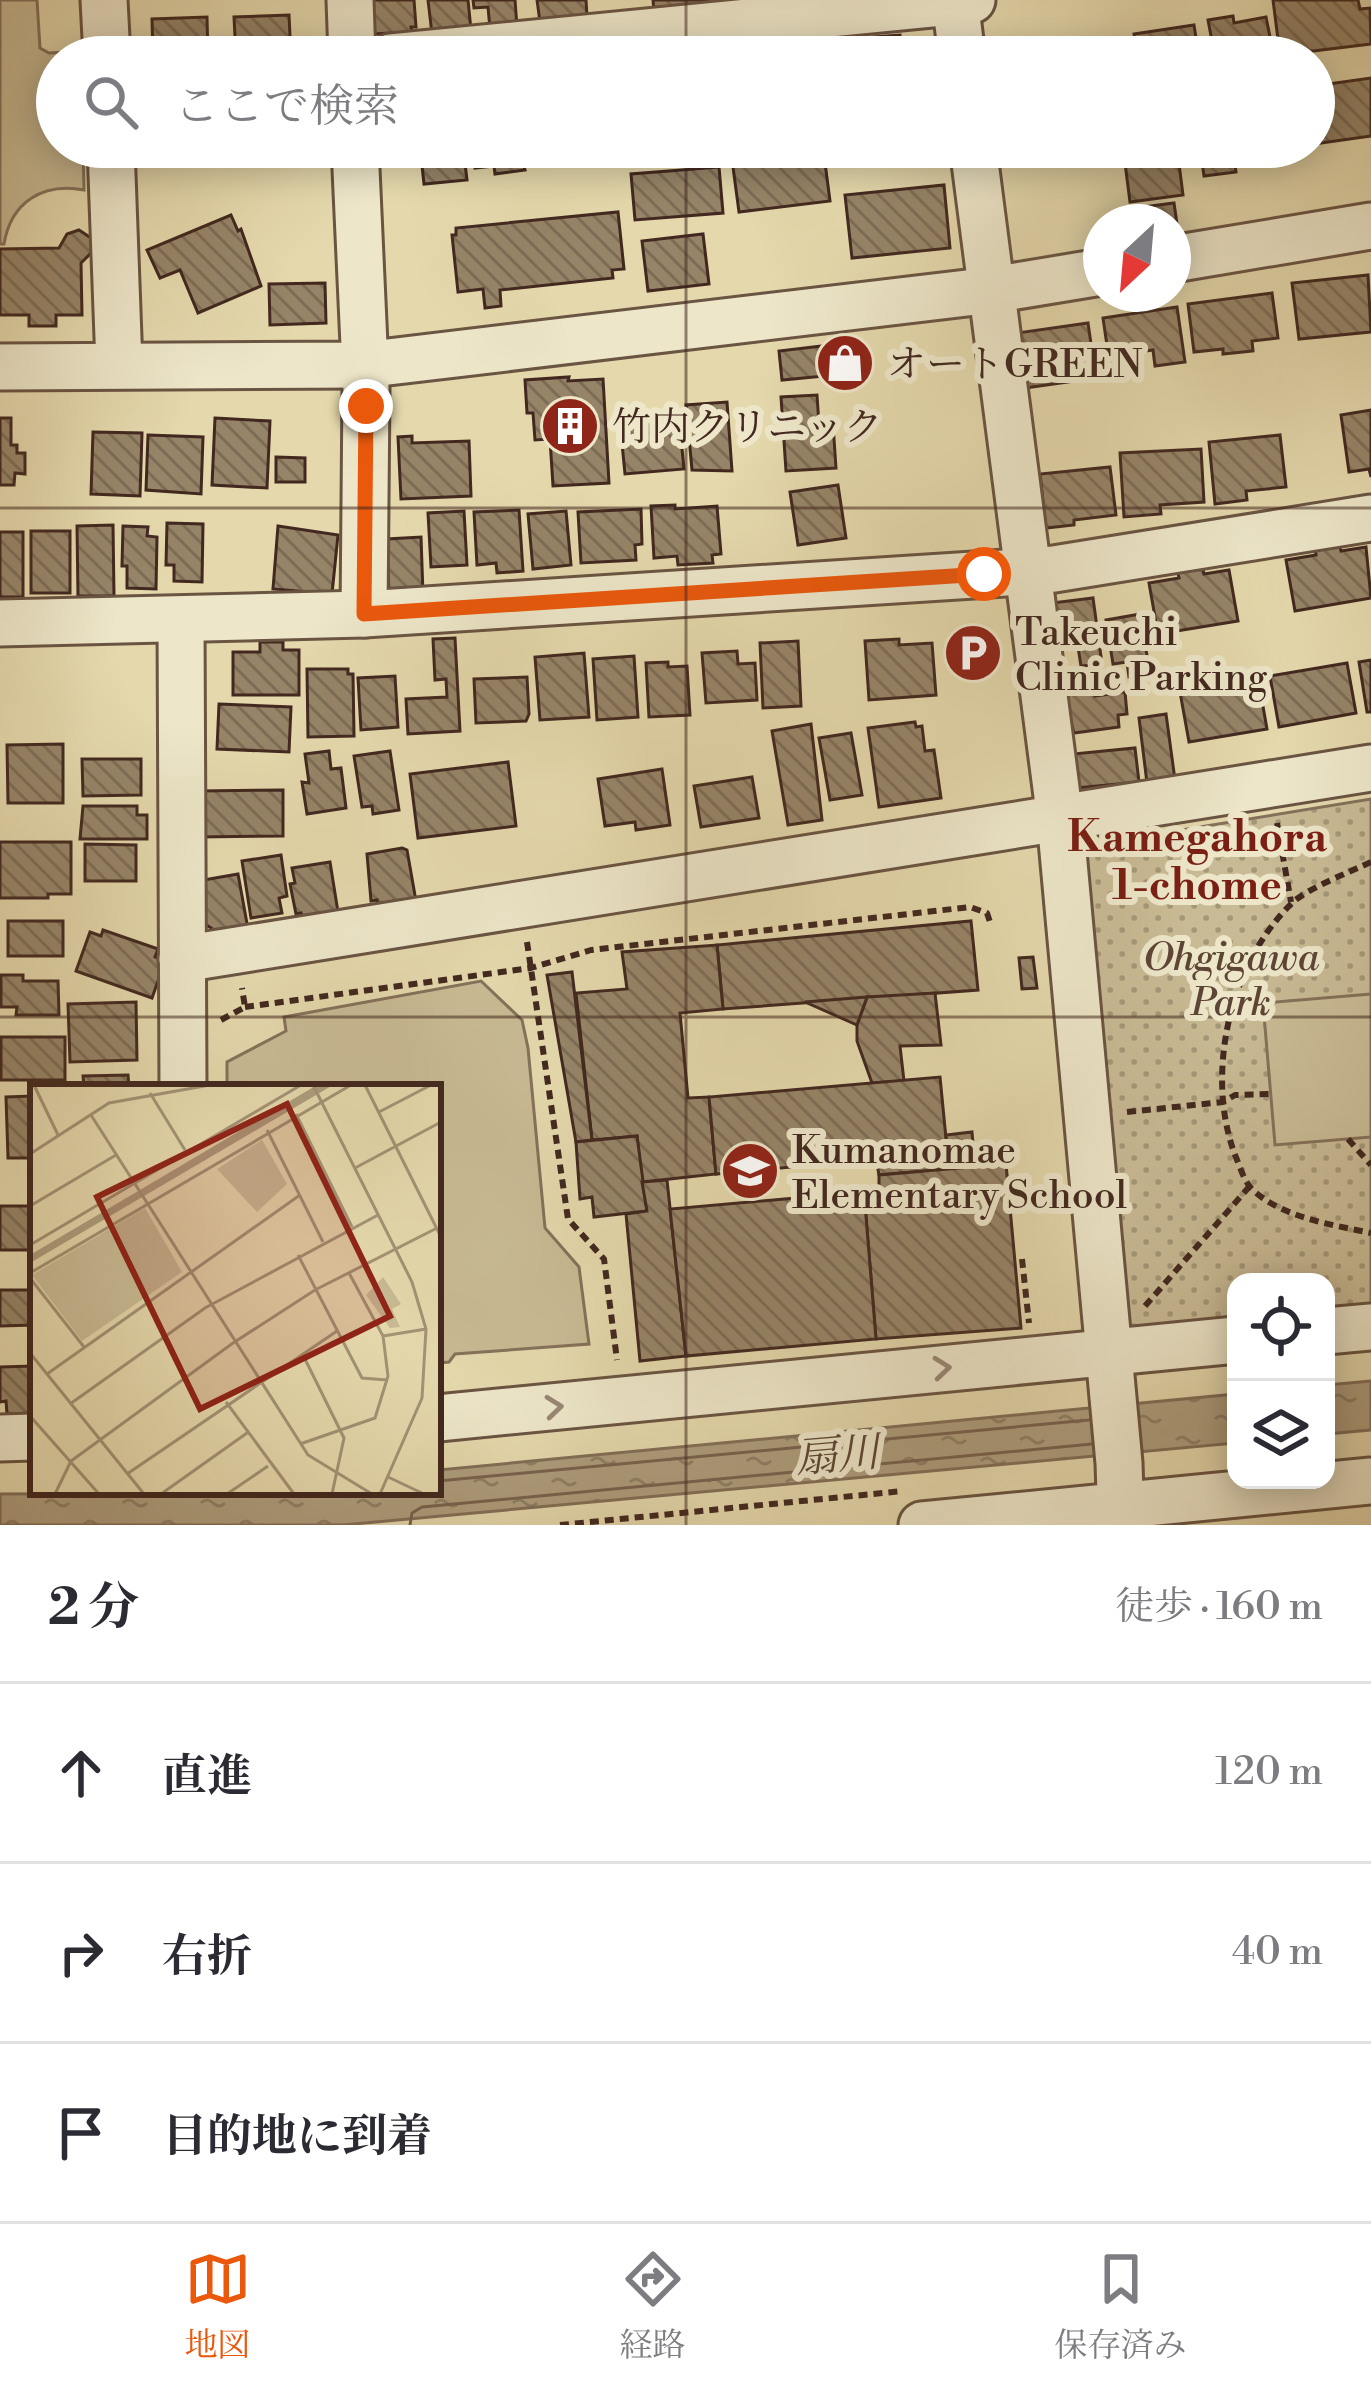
<!DOCTYPE html>
<html lang="ja">
<meta charset="utf-8">
<style>
body{margin:0;font-family:"Libre Bodoni","Noto Serif JP",serif;background:#f2f2f3;color:#2b2b33}
.controls{position:absolute;right:36px;bottom:36px;display:grid;overflow:hidden;border-radius:24px;box-shadow:0 6px 30px #0003}
.controls button{width:108px;height:108px;display:grid;place-items:center;padding:0;border:0;border-bottom:3px solid #e1e1e2;background:#fff;color:#2b2b33;font:60px sans-serif}
.compass{position:absolute;left:1083px;top:204px;width:108px;height:108px;border-radius:50%;background:#fff;box-shadow:0 6px 30px #0003;rotate:206deg}
.stop{position:absolute;width:36px;height:36px;margin:-27px;border:9px solid #ea580c;border-radius:50%;background:#fff}
.stop.end{background:#ea580c;border-color:#fff;box-shadow:0 3px 12px #0008}
.list{margin:0;padding:0;list-style:none}
h2{display:flex;justify-content:space-between;align-items:center;height:156px;margin:0;padding:0 48px;font-size:51px}
h2 small{font-size:39px;font-weight:400;color:#7c7c81}
.list li{display:grid;grid-template-columns:78px 1fr auto;gap:36px;align-items:center;box-sizing:border-box;height:180px;padding:0 48px;border-top:3px solid #e1e1e2}
.list b{display:block;font-size:45px;white-space:nowrap}
.list em{font-size:39px;font-style:normal;color:#7c7c81}
.icon{flex:none;width:66px;height:66px;fill:none;stroke:currentColor;stroke-width:2;stroke-linecap:round;stroke-linejoin:round}
.map{position:relative;flex:none;width:1371px;height:1525px;overflow:hidden}
.search{position:absolute;background:#fff;box-shadow:0 6px 30px #0003;left:36px;right:36px;top:36px;height:132px;display:flex;align-items:center;gap:30px;box-sizing:border-box;padding:0 42px;border-radius:66px;color:#7c7c81;font-size:45px}
.sheet{height:696px;background:#fff}
nav{display:flex;justify-content:space-around;align-items:center;box-sizing:border-box;height:168px;border-top:3px solid #e1e1e2;background:#fff;font-size:33px;color:#7c7c81}
nav a{display:grid;justify-items:center;gap:6px}
nav .on{color:#ea580c}
.map>svg:first-child{display:block}
</style>
<div class="map">
<svg width="1371" height="1525" viewBox="0 0 1371 1525">
<defs>
<pattern id="park-dots" width="8" height="8" patternUnits="userSpaceOnUse" patternTransform="scale(3)"><rect width="8" height="8" fill="#c8ba94"/><path d="M2 2h.1M6 6h.1" fill="none" stroke="#a49778" stroke-width="1.8" stroke-linecap="round"/></pattern>
<pattern id="water-ripples" width="26" height="14" patternUnits="userSpaceOnUse" patternTransform="scale(3)"><rect width="26" height="14" fill="#ad9c7c"/><path d="M2 4q2-2 4 0t4 0M15 11q2-2 4 0t4 0" fill="none" stroke="#8e7f65"/></pattern>
<pattern id="building-back-hatch" width="6" height="6" patternUnits="userSpaceOnUse" patternTransform="scale(3)"><rect width="6" height="6" fill="#968468"/><path d="M-1 5l2 2M0 0l6 6M5-1l2 2" fill="none" stroke="#7c6c55"/></pattern>
</defs>
<rect width="100%" height="100%" fill="#e4d8ac"/>
<filter id="stains"><feTurbulence type="fractalNoise" baseFrequency=".00167" numOctaves="4"/><feColorMatrix values="0 0 0 0 .2 0 0 0 0 .09 0 0 0 0 .02 0 0 0 .5 -.17"/></filter>
<radialGradient id="worn" r=".72"><stop offset=".6" stop-color="#630" stop-opacity="0"/><stop offset="1" stop-color="#630" stop-opacity=".3"/></radialGradient>
<polygon fill="url(#park-dots)" stroke="#85715a" stroke-width="3" points="1371,799 1371,1316 1326,1320 1326,1282 1236,1282 1236,1329 1142,1339 1124,1323 1078,861 1090,845"/>
<g fill="#c8ba94" stroke="#85715a" stroke-width="3">
<path d="M0,0h37l3,48 9,5 31,-2v6h-23v90h26l1,43c-41,-8 -73,12 -80,54h-4z"/>
<polygon points="481,981 522,1020 528,1048 545,1228 579,1267 589,1344 455,1354 449,1362 438,1363 438,1087 227,1087 227,1062 286,1031 284,1017"/>
<polygon points="1371,994 1371,1137 1275,1145 1263,1003"/>
</g>
<g fill="url(#water-ripples)" stroke="#826e57" stroke-width="3">
<polygon points="1371,1381 1371,1430 1326,1434 1326,1385"/>
<polygon points="1236,1394 1236,1443 343,1525 0,1525 0,1494 438,1492 438,1470"/>
</g>
<g fill="none" stroke-linecap="round" stroke-linejoin="round">
<g stroke="#78624e" stroke-width="3">
<polyline points="438,1481 1089,1420"/>
<polyline points="410,1525 412,1513 422,1507 1092,1444"/>
</g>
</g>
<g fill="url(#building-back-hatch)" stroke="#42281f" stroke-width="3">
<polygon points="372,0 414,0 416,27 411,27 412,32 373,34"/>
<polygon points="428,0 468,0 471,30 432,34"/>
<polygon points="473,0 515,0 517,27 490,29 488,7 474,8"/>
<polygon points="537,0 586,0 587,17 540,22"/>
<polygon points="653,0 709,0 710,6 654,11"/>
<polygon points="1273,0 1358,0 1360,9 1370,8 1371,44 1280,55"/>
<polygon points="289,15 291,57 236,57 234,17"/>
<polygon points="1233,16 1234,23 1266,17 1274,57 1215,57 1208,20"/>
<polygon points="207,17 208,57 153,57 152,19"/>
<polygon points="1194,25 1199,57 1138,57 1134,34"/>
<polygon points="900,35 902,57 834,57 833,40"/>
<polygon points="1371,78 1371,136 1314,144 1314,86"/>
<polygon points="420,147 463,147 467,180 424,184"/>
<polygon points="472,147 540,147 542,160 523,163 525,170 495,174 494,166 475,168"/>
<polygon points="556,147 624,147 625,151 607,153 607,161 579,164 578,156 557,158"/>
<polygon points="1200,147 1256,147 1256,149 1233,151 1236,172 1204,176"/>
<polygon points="824,155 830,201 739,212 733,167"/>
<polygon points="1178,156 1183,195 1130,202 1125,163"/>
<polygon points="719,167 723,213 635,220 631,174"/>
<polygon points="944,185 950,248 852,258 845,195"/>
<polygon points="1174,203 1177,224 1136,222 1135,208"/>
<polygon points="618,212 624,269 612,270 613,278 500,290 501,306 485,308 483,289 458,292 452,235 456,235 456,228"/>
<polygon points="231,215 238,231 241,229 261,286 198,313 180,270 160,278 147,250"/>
<polygon points="79,230 91,238 94,250 81,263 82,315 56,315 56,326 29,326 29,315 0,315 0,249 59,248 67,234"/>
<polygon points="703,234 709,284 648,291 642,241"/>
<polygon points="1368,275 1371,332 1299,339 1292,283"/>
<polygon points="325,283 326,323 270,325 269,284"/>
<polygon points="1272,293 1278,338 1252,341 1253,351 1223,354 1223,349 1194,352 1188,304"/>
<polygon points="1177,307 1185,362 1155,366 1153,350 1138,352 1141,369 1111,373 1103,318"/>
<polygon points="1088,323 1096,378 1025,388 1017,333"/>
<polygon points="853,345 856,379 838,380 835,347"/>
<polygon points="822,346 825,376 782,380 779,351"/>
<polygon points="569,377 568,381 603,379 609,483 553,486 550,439 535,440 533,413 527,413 525,380"/>
<polygon points="817,395 819,425 833,424 836,468 786,471 781,397"/>
<polygon points="727,402 732,471 692,470 686,405"/>
<polygon points="1371,410 1371,477 1369,469 1349,472 1341,415"/>
<polygon points="0,418 11,418 11,445 17,445 17,453 25,453 25,474 15,473 14,485 0,485"/>
<polygon points="215,418 270,421 267,488 212,485"/>
<polygon points="679,418 684,469 625,474 620,423"/>
<polygon points="93,432 142,433 140,496 91,494"/>
<polygon points="148,435 203,437 201,494 146,490"/>
<polygon points="1280,435 1286,487 1246,491 1247,500 1215,504 1209,442"/>
<polygon points="412,436 412,443 469,441 471,496 401,499 398,437"/>
<polygon points="1201,449 1204,502 1160,505 1161,514 1124,517 1120,453"/>
<polygon points="276,457 305,458 305,482 276,482"/>
<polygon points="1110,467 1116,515 1074,520 1074,525 1046,528 1040,474"/>
<polygon points="838,485 846,538 798,545 790,492"/>
<polygon points="675,505 675,509 717,506 721,554 712,555 713,563 678,565 677,556 654,558 651,506"/>
<polygon points="641,509 642,544 635,545 636,560 581,563 578,512"/>
<polygon points="519,510 523,571 497,573 496,563 477,565 474,512"/>
<polygon points="464,511 467,565 431,567 428,513"/>
<polygon points="566,511 571,565 533,569 528,514"/>
<polygon points="167,523 203,524 202,582 174,581 174,565 166,565"/>
<polygon points="113,525 114,596 78,596 77,526"/>
<polygon points="123,526 148,527 147,536 157,537 156,589 127,588 127,566 122,566"/>
<polygon points="278,526 338,535 332,594 273,589"/>
<rect x="31" y="531" width="39" height="62"/>
<rect x="0" y="532" width="23" height="65"/>
<polygon points="421,537 423,594 389,595 387,539"/>
<polygon points="1339,542 1341,551 1366,547 1371,598 1295,611 1286,560 1316,555 1315,546"/>
<polygon points="1202,565 1204,574 1229,570 1238,621 1158,634 1149,583 1179,578 1177,569"/>
<polygon points="1093,598 1102,664 1081,666 1078,647 1061,650 1052,603"/>
<polygon points="1140,614 1150,673 1129,677 1127,662 1113,664 1106,620"/>
<polygon points="455,638 460,731 408,734 406,699 447,697 446,679 435,680 433,639"/>
<polygon points="899,639 899,645 932,643 936,695 869,700 865,641"/>
<polygon points="798,641 801,706 763,708 760,643"/>
<polygon points="260,642 283,642 283,650 299,650 299,695 233,695 233,652 260,652"/>
<polygon points="737,651 738,664 755,663 757,700 706,703 702,653"/>
<polygon points="584,653 589,717 540,720 535,657"/>
<polygon points="634,656 638,717 597,720 593,659"/>
<polygon points="1371,660 1371,712 1367,712 1359,662"/>
<polygon points="668,662 668,667 687,666 690,715 649,717 646,663"/>
<polygon points="1347,663 1356,713 1279,727 1270,676"/>
<polygon points="307,669 348,669 348,674 353,674 354,736 308,737"/>
<polygon points="395,676 398,727 361,730 358,678"/>
<polygon points="527,677 529,714 526,721 476,723 474,679"/>
<polygon points="1258,678 1267,729 1189,742 1180,692"/>
<polygon points="1095,689 1095,696 1125,692 1127,714 1118,715 1119,727 1074,733 1064,693"/>
<polygon points="219,704 291,707 289,752 217,749"/>
<polygon points="1166,714 1175,780 1147,783 1139,718"/>
<polygon points="915,722 916,727 922,726 925,751 934,750 941,798 879,807 868,728"/>
<polygon points="811,724 822,820 788,825 772,731"/>
<polygon points="851,733 862,795 830,800 819,738"/>
<polygon points="63,744 63,803 8,803 7,745"/>
<polygon points="1135,748 1139,782 1076,788 1073,754"/>
<polygon points="329,751 331,769 341,768 346,808 307,814 302,782 309,783 305,754"/>
<polygon points="390,751 399,810 373,814 372,806 362,807 354,756"/>
<polygon points="82,759 141,759 141,795 83,796"/>
<polygon points="508,762 516,826 418,838 410,774"/>
<polygon points="662,769 670,825 636,830 635,822 605,826 598,779"/>
<polygon points="752,777 759,818 701,827 694,786"/>
<polygon points="283,790 283,836 199,837 199,791"/>
<polygon points="83,806 137,806 137,815 147,815 147,839 80,839"/>
<polygon points="0,842 71,842 71,894 48,894 48,898 0,898"/>
<polygon points="85,844 136,845 136,881 85,881"/>
<polygon points="402,848 407,850 416,901 379,909 377,900 371,901 367,854"/>
<polygon points="281,855 287,896 279,898 282,913 251,918 242,861"/>
<polygon points="330,862 338,912 302,918 301,913 296,914 290,884 295,883 292,868"/>
<polygon points="238,874 248,929 220,934 205,924 198,881"/>
<rect x="8" y="921" width="55" height="35"/>
<polygon points="971,921 978,990 723,1009 717,945"/>
<polygon points="103,930 158,949 155,957 165,961 152,998 76,971 90,932 101,936"/>
<polygon points="717,945 723,1009 680,1013 688,1098 709,1097 716,1174 642,1182 637,1136 592,1140 576,993 627,989 622,952"/>
<polygon points="1033,957 1037,988 1022,989 1019,958"/>
<polygon points="572,972 592,1140 576,1142 547,975"/>
<polygon points="1,975 23,975 23,981 58,981 59,1015 16,1015 17,1007 1,1007"/>
<polygon points="935,993 941,1045 900,1046 904,1081 872,1083 857,1041 857,1025 867,997"/>
<polygon points="867,997 857,1025 805,1002"/>
<polygon points="136,1002 137,1060 70,1062 68,1004"/>
<rect x="1" y="1037" width="64" height="43"/>
<polygon points="128,1075 129,1087 84,1087 83,1076"/>
<polygon points="940,1077 949,1169 879,1175 876,1159 716,1174 709,1097"/>
<polygon points="33,1096 33,1158 8,1158 6,1097"/>
<polygon points="972,1132 975,1167 949,1169 946,1135"/>
<polygon points="637,1136 647,1211 594,1217 592,1197 580,1199 576,1142"/>
<polygon points="1006,1164 1021,1328 876,1339 864,1192 879,1190 879,1175"/>
<polygon points="667,1180 686,1356 640,1361 626,1214 647,1211 642,1182"/>
<polygon points="864,1192 876,1339 686,1356 670,1209"/>
<rect x="0" y="1206" width="33" height="44"/>
<polygon points="0,1290 33,1290 33,1325 0,1326"/>
<polygon points="33,1366 33,1413 7,1414 6,1401 0,1402 0,1367"/>
</g>
<g fill="none" stroke-linecap="round" stroke-linejoin="round">
<g stroke="#6a5442" stroke-width="51">
<g id="minor">
<polyline points="104,0 107,57"/>
<polyline points="350,0 352,57"/>
<polyline points="955,0 962,57"/>
<polyline points="391,57 972,0"/>
<polyline points="111,147 119,365"/>
<polyline points="355,147 366,389 364,614"/>
<polyline points="973,147 1060,819 1119,1463 1121,1525"/>
<polyline points="1173,259 1371,226"/>
<polyline points="0,367 363,365 992,290 1101,272"/>
<polyline points="181,620 183,1087"/>
<polyline points="0,623 364,614 1005,573 1054,569 1371,518"/>
<polyline points="182,959 1371,768"/>
<polyline points="1326,1331 1371,1327"/>
<polyline points="438,1418 1236,1340"/>
<polyline points="0,1438 33,1437"/>
<polyline points="922,1525 1371,1481"/>
</g>
</g>
<g stroke="#42281f" stroke-width="6" stroke-dasharray="9 6" stroke-linecap="butt">
<polyline points="1277,823 1291,902"/>
<path d="M1371,862c-21,10 -66,27 -81,43 -61,61 -85,170 -55,250 5,11 8,24 16,33 28,29 82,37 120,45"/>
<polyline points="527,942 568,1219 604,1259 617,1360"/>
<polyline points="245,1007 531,968 591,950 970,907 987,913 990,922"/>
<polyline points="221,1020 245,1007 242,988"/>
<polyline points="1127,1112 1223,1102 1235,1095 1271,1094"/>
<polyline points="1348,1139 1371,1165"/>
<polyline points="1022,1259 1029,1323"/>
<polyline points="1145,1306 1249,1187"/>
<polyline points="560,1525 903,1491"/>
</g>
<use href="#minor" stroke="#ede6c9" stroke-width="45"/>
</g>
<defs><path id="oneway-chevron" d="M-2-3.5L2.5 0L-2 3.5" fill="none" stroke-width="1.6" stroke-linecap="round" stroke-linejoin="round" transform="scale(3)"/></defs>
<g stroke="#988774">
<use href="#oneway-chevron" transform="translate(942 1368) rotate(-6)"/>
<use href="#oneway-chevron" transform="translate(554 1407) rotate(-6)"/>
</g>
<g fill="none" stroke-linecap="round" stroke-linejoin="round">
<polyline stroke="#ea580c" stroke-width="15" points="366,406 364,614 984,574"/>
</g>
<path fill="none" stroke="#42281f" stroke-width="3" stroke-opacity="0.55" d="M686,0v57M686,147v1378M0,508h1371M0,1017h1371"/>
<defs>
<g id="shop-disc" transform="scale(3)"><circle r="9.5" fill="#8f2418" stroke="#ede6c9"/><path d="M-5-2.5h2.3a2.7 3.5 0 0 1 5.4 0H5L5.5 6h-11ZM-1.5-2.5h3a1.5 2.3 0 0 0-3 0Z" fill="#fff"/></g>
<g id="building-disc" transform="scale(3)"><circle r="9.5" fill="#8f2418" stroke="#ede6c9"/><path d="M-4-6H4V6H1V3H-1V6H-4ZM-2.5-4.3h1.7v1.8h-1.7ZM.8-4.3h1.7v1.8H.8ZM-2.5-1h1.7V.8h-1.7ZM.8-1h1.7V.8H.8Z" fill="#fff"/></g>
<g id="parking-disc" transform="scale(3)"><circle r="9.5" fill="#8f2418" stroke="#ede6c9"/><path d="M-3.5-5.5H1a3.5 3.5 0 0 1 0 7H-1V5.5H-3.5ZM-1-3.4V-.6H.8a1.4 1.4 0 0 0 0-2.8Z" fill="#fff"/></g>
<g id="school-disc" transform="scale(3)"><circle r="9.5" fill="#8f2418" stroke="#ede6c9"/><path d="M0-5L7-2L0 1L-7-2ZM-4 1L0 2.5L4 1V4Q0 6-4 4Z" fill="#fff"/></g>
</defs>
<g fill-rule="evenodd">
<use href="#shop-disc" x="845" y="363"/>
<use href="#building-disc" x="570" y="426"/>
<use href="#parking-disc" x="973" y="653"/>
<use href="#school-disc" x="750" y="1171"/>
</g>
<g text-anchor="middle" stroke-width="12" stroke-linejoin="round" paint-order="stroke">
<g font-size="39" fill="#42281f" stroke="#ede6c9" text-anchor="start">
<text x="887" y="377">オートGREEN</text>
<text x="612" y="440">竹内クリニック</text>
<text x="1015" y="645">Takeuchi<tspan x="1015" dy="45">Clinic Parking</tspan></text>
<text x="792" y="1163">Kumanomae<tspan x="792" dy="45">Elementary School</tspan></text>
</g>
<g font-size="39" font-style="italic" fill="#5d4536" stroke="#ede6c9">
<text x="1231" y="970">Ohgigawa<tspan x="1231" dy="45">Park</tspan></text>
</g>
<g font-size="42" font-weight="bold" fill="#7a1f14" stroke="#ede6c9">
<text x="1197" y="851">Kamegahora<tspan x="1197" dy="48">1-chome</tspan></text>
</g>
<g font-size="42" font-style="italic" fill="#5d4536" stroke="#ede6c9">
<text transform="translate(837 1454) rotate(-5)" y="15">扇川</text>
</g>
</g>
<g transform="translate(30 1084)">
<rect width="411" height="411" fill="#e4d8ac"/>
<path d="M115,124l37,64 -100,69 -50,-66z" fill="#c8ba94"/>
<path d="M232,56l25,44 -30,28 -40,-43zM75,165l17,49 -35,22 -28,-41zM353,193l18,27 -9,5 8,18 -10,1 -24,-33z" fill="#c8ba94"/>
<path d="M287,1h16l-303,178v-8z" fill="#ad9c7c"/>
<path fill="none" stroke="#a39274" stroke-width="3" d="M4,1l24,50M283,1l99,197 14,47 -4,69 -42,96M335,1l76,152M120,9l35,57M349,28l52,-27M266,30l56,113M61,31l217,340 64,39M237,46l56,112M0,70l79,-51 101,-18M325,84l86,-46M0,122l86,-51M0,161l271,-160M268,171l64,123 25,2M0,189l321,-188M0,194l54,69M353,252l43,-7M0,269l114,141M272,269l42,85 -12,56M17,290l253,-179M196,318l68,92M40,320l135,-96 173,-93M0,332l69,78M270,360l75,-26 13,-42 -5,-40 -34,-63M97,390l210,-143M358,393l36,17M25,410l16,-33 162,-118 82,-53 122,-62M131,410l86,-61M197,410l41,-28"/>
<path fill="#8f2418" fill-opacity="0.15" stroke="#8f2418" stroke-width="6" d="M257,20l103,212 -190,93 -103,-212z"/>
<rect width="411" height="411" fill="none" stroke="#42281f" stroke-width="6"/>
</g>
<rect width="100%" height="100%" filter="url(#stains)"/>
<rect width="100%" height="100%" fill="url(#worn)"/>
</svg>
<div class="controls">
<button><svg class="icon" aria-label="locate" viewBox="0 0 24 24"><circle cx="12" cy="12" r="6"/><path d="M12 2v4M12 18v4M2 12h4M18 12h4"/></svg></button>
<button><svg class="icon" aria-label="layers" viewBox="0 0 24 24"><path d="M12 4l9 5-9 5-9-5zM3 14l9 5 9-5"/></svg></button>
</div>
<svg class="compass" viewBox="-18 -18 36 36"><path d="M0-13l5 13h-10z" fill="#e53935"/><path d="M0 13l5-13h-10z" fill="#7c7c81"/></svg>
<div class="stop" style="left:984px;top:574px"></div>
<div class="stop end" style="left:366px;top:406px"></div>
<div class="search"><svg class="icon" aria-label="search" viewBox="0 0 24 24"><circle cx="10" cy="10" r="6"/><path d="M15 15l6 6"/></svg>ここで検索</div>
</div>
<section class="sheet">
<h2>2 分<small>徒歩 · 160 m</small></h2>
<ul class="list">
<li><svg class="icon" aria-label="ahead" viewBox="0 0 24 24"><path d="M12 20V5M6 11l6-6 6 6"/></svg><div><b>直進</b></div><em>120 m</em></li>
<li><svg class="icon" aria-label="right" viewBox="0 0 24 24"><path d="M7 20v-9h11M14 6l5 5-5 5"/></svg><div><b>右折</b></div><em>40 m</em></li>
<li><svg class="icon" aria-label="arrive" viewBox="0 0 24 24"><path d="M6 21V4h12l-3 4 3 4H6"/></svg><div><b>目的地に到着</b></div></li>
</ul>
</section>
<nav>
<a class="on"><svg class="icon" aria-label="map" viewBox="0 0 24 24"><path d="M3 6l6-2 6 2 6-2v14l-6 2-6-2-6 2zM9 4v14M15 6v14"/></svg>地図</a>
<a><svg class="icon" aria-label="directions" viewBox="0 0 24 24"><path d="M12 3l9 9-9 9-9-9zM9 14v-3h6M13 9l2 2-2 2"/></svg>経路</a>
<a><svg class="icon" aria-label="saved" viewBox="0 0 24 24"><path d="M7 4h10v16l-5-4-5 4z"/></svg>保存済み</a>
</nav>
